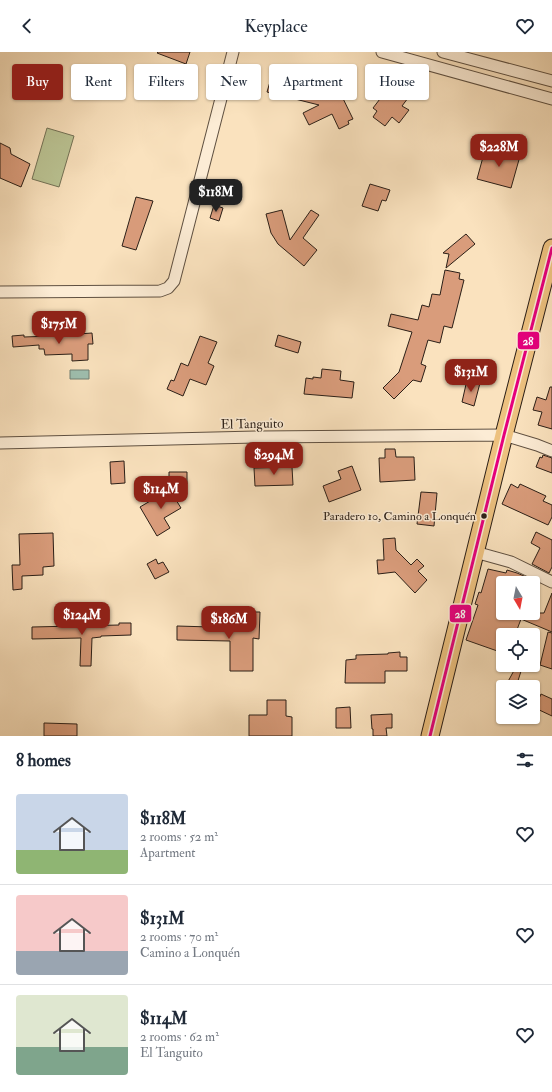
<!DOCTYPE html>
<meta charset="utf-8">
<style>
:root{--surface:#fff;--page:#f6f6f7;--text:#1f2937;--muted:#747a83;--line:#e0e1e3;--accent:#8f2418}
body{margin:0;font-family:"IM FELL Double Pica",serif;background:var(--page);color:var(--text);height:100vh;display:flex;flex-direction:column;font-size:15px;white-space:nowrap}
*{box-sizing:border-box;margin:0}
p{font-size:13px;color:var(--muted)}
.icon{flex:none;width:22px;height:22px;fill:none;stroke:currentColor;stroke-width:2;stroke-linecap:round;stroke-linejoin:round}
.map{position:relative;height:684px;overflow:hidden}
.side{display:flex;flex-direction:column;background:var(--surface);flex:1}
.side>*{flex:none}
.banner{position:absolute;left:12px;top:12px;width:528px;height:36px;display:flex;gap:8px}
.needle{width:26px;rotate:170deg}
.tools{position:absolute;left:496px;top:524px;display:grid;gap:8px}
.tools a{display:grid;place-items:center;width:44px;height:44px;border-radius:4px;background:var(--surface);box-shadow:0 1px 3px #0004;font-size:20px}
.price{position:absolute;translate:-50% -34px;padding:0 9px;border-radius:8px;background:var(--accent);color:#fff;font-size:13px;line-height:26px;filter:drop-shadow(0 1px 2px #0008)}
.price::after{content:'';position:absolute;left:50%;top:24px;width:12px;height:9px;margin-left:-6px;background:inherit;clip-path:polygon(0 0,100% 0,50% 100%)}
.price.selected{background:#222;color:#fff}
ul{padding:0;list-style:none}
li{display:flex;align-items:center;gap:12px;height:100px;padding:0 16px}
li+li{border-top:1px solid var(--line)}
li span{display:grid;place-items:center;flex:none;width:112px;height:80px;border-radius:4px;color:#555}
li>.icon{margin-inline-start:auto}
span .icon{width:48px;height:48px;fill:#fffc;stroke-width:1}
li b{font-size:17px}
h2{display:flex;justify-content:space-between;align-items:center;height:48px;padding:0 16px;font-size:17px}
.pill{padding:0 14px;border-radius:4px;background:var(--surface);box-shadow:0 1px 3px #0004;font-size:14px;line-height:36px}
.pill.selected{background:var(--accent);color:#fff}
header{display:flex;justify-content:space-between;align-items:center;height:52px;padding:0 16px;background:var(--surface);font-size:18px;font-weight:600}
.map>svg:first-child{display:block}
</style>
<header><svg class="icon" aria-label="back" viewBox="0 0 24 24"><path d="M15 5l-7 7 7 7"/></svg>Keyplace<svg class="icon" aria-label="heart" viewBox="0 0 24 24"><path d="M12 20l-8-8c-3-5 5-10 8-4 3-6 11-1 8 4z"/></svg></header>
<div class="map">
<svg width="552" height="684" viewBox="0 0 552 684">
<rect width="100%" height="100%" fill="#fae2be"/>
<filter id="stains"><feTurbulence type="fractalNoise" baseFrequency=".005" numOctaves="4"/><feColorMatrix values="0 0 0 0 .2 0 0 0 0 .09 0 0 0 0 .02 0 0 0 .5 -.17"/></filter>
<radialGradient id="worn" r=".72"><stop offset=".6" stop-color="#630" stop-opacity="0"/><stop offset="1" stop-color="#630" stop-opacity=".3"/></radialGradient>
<path fill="#bbc494" stroke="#737256" d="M47 76 74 84 59 135 32 127Z"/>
<path fill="#9ebeae" stroke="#707e72" d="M70 318H89V327H70Z"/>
<path fill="#d99c7b" stroke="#2b1f17" d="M158 0H190L186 12 157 1Z
M272 23 315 34 333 26 353 67 348 69 349 72 339 77 332 62 309 73 303 61 319 53 267 40Z
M393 30 400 36 404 31 414 38 402 54 409 58 399 71 392 65 385 74 373 65 377 59 373 56Z
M0 91 10 96 11 102 30 112 21 135 0 126Z
M491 96 520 104 511 136 477 127 483 105 488 107Z
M370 132 390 138 386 149 382 148 378 159 362 154Z
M136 145 153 149 136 198 122 194Z
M214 153 223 156 219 169 210 166Z
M282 158 290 188 311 158 319 163 303 186 317 198 304 214 278 192 271 181 266 162Z
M466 182 475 192 446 216 449 202 443 201Z
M445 218 460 221 459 227 464 228 452 276 444 274 440 291 428 288 421 312 426 314 421 330 413 328 394 347 383 336 399 320 412 280 388 274 391 262 418 268 422 253 429 255 432 242 440 243Z
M92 281 93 292H88V308L72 309V302L45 303 44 297H39V293L13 295 12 284 24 283V285L78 283V282Z
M278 283 301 290 298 301 275 294Z
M200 284 217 290 208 311 214 314 206 333 190 327 183 344 167 337 171 328 174 329 181 311 188 314Z
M322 317 341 319 340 328 354 330 352 346 304 342 306 326 313 327V325L321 326Z
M467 328 480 331 474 354 462 350Z
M550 335H552V377L538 373 542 360 533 358 537 345 546 348Z
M385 397H395L396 405H414L415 428 380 430 379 406H385Z
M543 403 552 406V421L536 415 540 405 542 406Z
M124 409 125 431 111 432 110 410Z
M352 414 361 438 329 450 323 434 341 427 338 419Z
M292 415 293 433 255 434 254 416Z
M169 420H187V432H169Z
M511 432 518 436 520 432 546 444 543 449 552 453V465L548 473 502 452Z
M168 435 181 456 164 466 170 476 157 484 140 455 157 445 155 442Z
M421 440 437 441 434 474 417 472Z
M536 480 552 488V515L549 521 532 512 540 496 531 491Z
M53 481 54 514 43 515V523L22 524V537L13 538 12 513H20L19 482Z
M395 486 396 498 411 513 417 507 424 514 418 519 427 528 415 541 395 520 378 522 377 508H384L383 487Z
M156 507 158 512 163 510 169 520 155 527 147 512Z
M488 517 506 521 507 518 517 521 524 524V526L530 528V531H503V561H544L552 541V580L521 567 515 583H503V601L466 588 478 553 475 552 479 540 481 541Z
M246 560H260L259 587 253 586V619H230V589L177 588V574L245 576Z
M119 571H131V583L101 584V585L92 586 91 614H80L81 586 32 587V575L119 573Z
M548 580 552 581V617L540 613Z
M400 600V605H407V619H385V631H345L346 608 356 607V603L388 602V601Z
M517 613H523L516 635H505Z
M541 642 552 647V664L535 656Z
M267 648H286V664L292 665V684H249V663H267Z
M350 655 351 676H336V656Z
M392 662V676H386L387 684H373V677H372L371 663Z
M44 671 77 672V684H44Z"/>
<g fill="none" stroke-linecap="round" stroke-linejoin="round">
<defs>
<path id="street" d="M382 0 552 47
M443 0 552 29
M0 240 160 239 168 236 174 229 233 0
M0 391 260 385 504 383 537 393 552 399
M475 500 511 510 552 530"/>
<path id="primary" d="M430 684 504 383 552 196"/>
</defs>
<use href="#street" stroke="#5f5041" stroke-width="13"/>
<use href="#primary" stroke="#2b1f17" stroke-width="19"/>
<use href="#street" stroke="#fcecd5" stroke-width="11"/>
<use href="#primary" stroke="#edc17f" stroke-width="17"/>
<defs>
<path id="bus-1" d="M430 684 504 383 552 196"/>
</defs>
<use href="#bus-1" stroke="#fcecd5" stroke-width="6"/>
<use href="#bus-1" stroke="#e5007d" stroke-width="3"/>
</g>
<circle fill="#2b1f17" stroke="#fcecd5" stroke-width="1.5" cx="484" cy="464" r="3.5"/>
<g text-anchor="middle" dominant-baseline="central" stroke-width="3" stroke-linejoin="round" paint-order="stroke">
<g font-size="12" fill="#2b1f17" stroke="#fcecd5" text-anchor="end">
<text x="476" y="464">Paradero 10, Camino a Lonquén</text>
</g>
<g font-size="13" fill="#2b1f17" stroke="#fcecd5">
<text transform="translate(252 372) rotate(-1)">El Tanguito</text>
</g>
</g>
<g stroke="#fcecd5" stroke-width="1.5">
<rect x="517" y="279" width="23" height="19" rx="4" fill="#e5007d"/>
<rect x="449" y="552" width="23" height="19" rx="4" fill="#e5007d"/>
</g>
<g font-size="11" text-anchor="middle" font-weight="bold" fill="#fff">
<text x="528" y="293">28</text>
<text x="460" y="566">28</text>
</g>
<rect width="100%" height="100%" filter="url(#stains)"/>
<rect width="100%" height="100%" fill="url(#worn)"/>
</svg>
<div class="tools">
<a><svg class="needle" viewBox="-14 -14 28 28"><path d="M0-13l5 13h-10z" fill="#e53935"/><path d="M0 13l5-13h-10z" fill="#747a83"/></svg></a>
<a><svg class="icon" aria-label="locate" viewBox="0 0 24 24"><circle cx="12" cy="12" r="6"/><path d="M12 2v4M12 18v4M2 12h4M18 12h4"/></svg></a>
<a><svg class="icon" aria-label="layers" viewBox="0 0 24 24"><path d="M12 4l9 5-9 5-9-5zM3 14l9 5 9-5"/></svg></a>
</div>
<b class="price" style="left:499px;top:116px">$228M</b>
<b class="price selected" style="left:216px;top:161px">$118M</b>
<b class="price" style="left:59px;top:293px">$175M</b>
<b class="price" style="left:471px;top:341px">$131M</b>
<b class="price" style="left:274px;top:424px">$294M</b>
<b class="price" style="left:161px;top:458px">$114M</b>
<b class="price" style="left:82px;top:584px">$124M</b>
<b class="price" style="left:229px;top:588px">$186M</b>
<div class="banner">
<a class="pill selected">Buy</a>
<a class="pill">Rent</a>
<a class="pill">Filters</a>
<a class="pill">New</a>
<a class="pill">Apartment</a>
<a class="pill">House</a>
</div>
</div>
<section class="side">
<h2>8 homes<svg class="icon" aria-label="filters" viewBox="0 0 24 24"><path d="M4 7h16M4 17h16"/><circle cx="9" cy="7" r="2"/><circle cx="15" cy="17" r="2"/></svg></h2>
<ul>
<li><span style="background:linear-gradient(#c9d6e8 70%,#8fb573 0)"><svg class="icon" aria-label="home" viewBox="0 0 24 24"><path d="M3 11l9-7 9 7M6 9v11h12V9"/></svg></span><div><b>$118M</b><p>2 rooms · 52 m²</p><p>Apartment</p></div><svg class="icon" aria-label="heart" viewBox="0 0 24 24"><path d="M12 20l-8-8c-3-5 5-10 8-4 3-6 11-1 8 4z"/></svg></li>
<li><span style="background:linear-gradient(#f6c9c9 70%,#9aa5b1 0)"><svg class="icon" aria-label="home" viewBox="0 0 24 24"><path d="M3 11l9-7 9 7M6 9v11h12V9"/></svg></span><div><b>$131M</b><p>2 rooms · 70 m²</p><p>Camino a Lonquén</p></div><svg class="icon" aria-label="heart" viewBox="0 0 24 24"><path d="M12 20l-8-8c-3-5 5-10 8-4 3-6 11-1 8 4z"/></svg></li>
<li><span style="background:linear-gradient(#dfe7d0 65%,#7fa58c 0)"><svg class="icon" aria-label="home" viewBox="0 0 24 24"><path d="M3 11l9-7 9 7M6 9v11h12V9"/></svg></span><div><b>$114M</b><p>2 rooms · 62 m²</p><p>El Tanguito</p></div><svg class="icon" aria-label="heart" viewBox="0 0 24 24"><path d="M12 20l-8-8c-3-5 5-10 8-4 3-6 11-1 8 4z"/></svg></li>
</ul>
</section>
